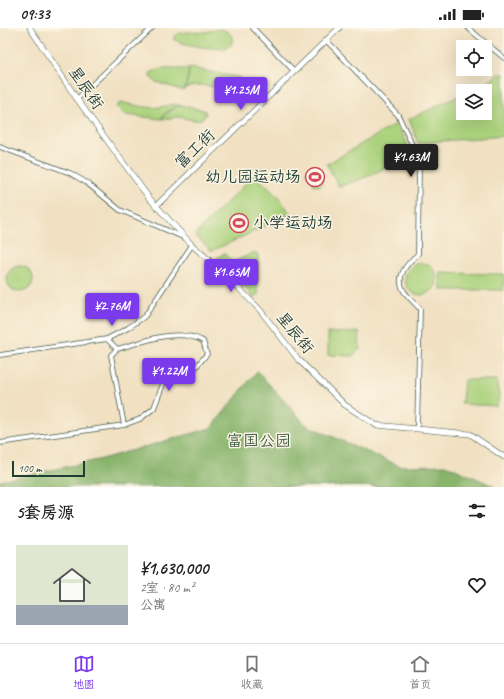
<!DOCTYPE html>
<html lang="zh">
<meta charset="utf-8">
<style>
:root{--surface:#fff;--page:#f6f6f6;--text:#222;--muted:#767676;--line:#e0e0e0;--accent:#7c3aed}
body{margin:0;font-family:Caveat,"LXGW WenKai TC",sans-serif;background:var(--page);color:var(--text);height:100vh;display:flex;flex-direction:column;font-size:15px;white-space:nowrap}
*{box-sizing:border-box;margin:0}
p{font-size:13px;color:var(--muted)}
.icon{flex:none;width:22px;height:22px;fill:none;stroke:currentColor;stroke-width:2;stroke-linecap:round;stroke-linejoin:round}
.map{position:relative;height:459px;overflow:hidden}
.sheet{display:flex;flex-direction:column;background:var(--surface);flex:1}
.sheet>*{flex:none}
.tools{position:absolute;left:456px;top:12px;display:grid;gap:8px}
.tools a{display:grid;place-items:center;width:36px;height:36px;border-radius:0px;background:var(--surface);box-shadow:0 4px 16px #0002;font-size:20px}
.scale{position:absolute;left:12px;bottom:10px;width:73px;box-sizing:border-box;padding-left:4px;border:2px solid #1f3d34;border-top:0;font-size:11px;line-height:14px;white-space:nowrap;color:#1f3d34;-webkit-text-stroke:3px #fcf5e5;paint-order:stroke}
.price{position:absolute;translate:-50% -34px;padding:0 9px;border-radius:4px;background:var(--accent);color:#fff;font-size:13px;line-height:26px;filter:drop-shadow(0 1px 2px #0008)}
.price::after{content:'';position:absolute;left:50%;top:24px;width:12px;height:9px;margin-left:-6px;background:inherit;clip-path:polygon(0 0,100% 0,50% 100%)}
.price.current{background:#222;color:#fff}
ul{padding:0;list-style:none}
li{display:flex;align-items:center;gap:12px;height:100px;padding:0 16px}
li span{display:grid;place-items:center;flex:none;width:112px;height:80px;border-radius:0px;color:#555}
li>.icon{margin-inline-start:auto}
span .icon{width:48px;height:48px;fill:#fffc;stroke-width:1}
li b{font-size:17px}
h2{display:flex;justify-content:space-between;align-items:center;height:48px;padding:0 16px;font-size:17px}
.status{display:flex;justify-content:space-between;align-items:center;height:28px;padding:0 20px;background:var(--surface);direction:ltr}
.status svg{height:11px;fill:currentColor}
.menu{display:flex;justify-content:space-around;align-items:center;height:56px;border-top:1px solid var(--line);background:var(--surface);font-size:11px;color:var(--muted)}
.menu a{display:grid;justify-items:center;gap:2px}
.menu .current{color:var(--accent)}
.map>svg:first-child{display:block}
</style>
<div class="status"><b>09:33</b><svg viewBox="0 0 49 12"><path d="M0 12V9h3v3zM5 12V6h3v6zM10 12V3h3v9zM15 12V0h3v12zM26 1h20v11H26zM47 4h2v5h-2z"/></svg></div>
<div class="map">
<svg width="504" height="459" viewBox="0 0 504 459">
<rect width="100%" height="100%" fill="#fcf5e5"/>
<filter id="ink" filterUnits="userSpaceOnUse"><feTurbulence type="fractalNoise" baseFrequency=".025" numOctaves="2"/><feDisplacementMap in="SourceGraphic" scale="8" xChannelSelector="R" yChannelSelector="G"/><feConvolveMatrix kernelMatrix="1 2 1 2 8 2 1 2 1" color-interpolation-filters="sRGB"/></filter>
<filter id="wash" filterUnits="userSpaceOnUse"><feTurbulence type="fractalNoise" baseFrequency=".012" numOctaves="4" result="noise"/><feDisplacementMap in="SourceGraphic" scale="16" xChannelSelector="R" yChannelSelector="G"/><feGaussianBlur stdDeviation="0.9" result="paint"/><feColorMatrix in="noise" values="0 0 0 0 0 0 0 0 0 0 0 0 0 0 0 0 0 1.4 0 .05"/><feComposite in="paint" operator="in"/></filter>
<g filter="url(#wash)">
<rect width="100%" height="100%" fill="#f1e1c2"/>
<path fill="#abd27d" stroke="#658858" d="M221 1 228 4 233 10 231 17 224 21 201 19 185 16 173 11C180 0 193 6 205 4 210 3 215 2 221 1Z
M190 40 238 49 243 53 242 59C224 67 203 51 186 60Z
M161 41H189L185 61 181 62 156 54 150 49V45Z
M499 46H504V108L418 115 409 91 463 66V85H485V63H469L488 54Z
M124 75C135 77 148 81 160 79 167 78 171 75 178 77L165 85 161 91 125 87 116 78 118 76Z
M179 77 204 82 206 86C200 97 188 90 179 89 173 89 168 91 162 91L166 86Z
M396 96 404 108 411 127 369 148 339 159 327 136Z
M312 138C318 141 323 150 322 156L319 158 314 157 307 144 308 140Z
M253 148 257 149 279 170 291 186 212 223 195 207Z
M255 224 258 227V267L254 269 217 230 224 225 233 234Z
M405 251a16 16 0 1 1 32 0a16 16 0 1 1-32 0Z
M7 251a13 13 0 1 1 26 0a13 13 0 1 1-26 0Z
M440 245 504 246V262H441Z
M359 304 360 321 353 328 328 327V305Z
M464 352H497L499 366 497 378 462 376Z"/>
<path fill="#88b46c" stroke="#547850" d="M257 343 306 397 400 438 446 437 494 458 0 459V453L98 432 211 400Z"/>
</g>
<g filter="url(#ink)">
<g fill="none" stroke-linecap="round" stroke-linejoin="round">
<defs>
<path id="minor" d="M253 0 294 43
M468 0 504 30
M326 12 398 87 417 127 419 133 418 226C405 237 393 252 407 267 411 272 416 276 420 281L417 400
M77 71 152 0
M0 119 70 145 87 155 120 182 185 210
M117 321 111 327 124 397
M0 327 107 311 128 300 145 288 192 217
M0 415 124 397 140 391 154 380 166 348 177 340 196 339 207 326 203 313C176 299 144 314 117 321L107 311"/>
<path id="tertiary" d="M30 0 77 71 149 170 192 217 226 247 260 282 298 331 345 377 376 397 470 406 504 429
M156 178 339 0"/>
</defs>
<use href="#minor" stroke="#3e5649" stroke-width="5.5"/>
<use href="#tertiary" stroke="#3e5649" stroke-width="6"/>
<use href="#minor" stroke="#fff" stroke-width="4"/>
<use href="#tertiary" stroke="#fff" stroke-width="5"/>
</g>
</g>
<defs>
<symbol id="stadium-ring" viewBox="-11 -11 22 22"><circle r="9.5" fill="#fcf5e5" stroke="#d1495b" stroke-width="1.5"/><path d="M0-5a6.5 5 0 1 0 0 10a6.5 5 0 1 0 0-10ZM-3.5-1.8h7v3.6h-7Z" fill="#d1495b"/></symbol>
</defs>
<g fill-rule="evenodd">
<use href="#stadium-ring" x="304" y="138" width="22" height="22"/>
<use href="#stadium-ring" x="228" y="184" width="22" height="22"/>
</g>
<g text-anchor="middle" dominant-baseline="central" stroke-width="3" stroke-linejoin="round" paint-order="stroke">
<g font-size="16" fill="#1f3d34" stroke="#fcf5e5">
<text transform="translate(86 60) rotate(55)">星辰街</text>
<text transform="translate(195 121) rotate(-44)">富工街</text>
<text transform="translate(295 305) rotate(51)">星辰街</text>
</g>
<g font-size="16" fill="#1f3d34" stroke="#fcf5e5" text-anchor="end">
<text x="301" y="149">幼儿园运动场</text>
<text x="253" y="195" text-anchor="start">小学运动场</text>
</g>
<g font-size="16" fill="#3b5b43" stroke="#fcf5e5">
<text x="259" y="413">富国公园</text>
</g>
</g>
</svg>
<div class="tools">
<a><svg class="icon" aria-label="locate" viewBox="0 0 24 24"><circle cx="12" cy="12" r="6"/><path d="M12 2v4M12 18v4M2 12h4M18 12h4"/></svg></a>
<a><svg class="icon" aria-label="layers" viewBox="0 0 24 24"><path d="M12 4l9 5-9 5-9-5zM3 14l9 5 9-5"/></svg></a>
</div>
<div class="scale">100 m</div>
<b class="price" style="left:241px;top:83px">¥1.25M</b>
<b class="price current" style="left:411px;top:150px">¥1.63M</b>
<b class="price" style="left:231px;top:265px">¥1.65M</b>
<b class="price" style="left:112px;top:299px">¥2.76M</b>
<b class="price" style="left:169px;top:364px">¥1.22M</b>
</div>
<section class="sheet">
<h2>5套房源<svg class="icon" aria-label="filters" viewBox="0 0 24 24"><path d="M4 7h16M4 17h16"/><circle cx="9" cy="7" r="2"/><circle cx="15" cy="17" r="2"/></svg></h2>
<ul>
<li><span style="background:linear-gradient(#dfe7d0 75%,#9aa5b1 0)"><svg class="icon" aria-label="home" viewBox="0 0 24 24"><path d="M3 11l9-7 9 7M6 9v11h12V9"/></svg></span><div><b>¥1,630,000</b><p>2室 · 80 m²</p><p>公寓</p></div><svg class="icon" aria-label="heart" viewBox="0 0 24 24"><path d="M12 20l-8-8c-3-5 5-10 8-4 3-6 11-1 8 4z"/></svg></li>
</ul>
</section>
<nav class="menu">
<a class="current"><svg class="icon" aria-label="map" viewBox="0 0 24 24"><path d="M3 6l6-2 6 2 6-2v14l-6 2-6-2-6 2zM9 4v14M15 6v14"/></svg>地图</a>
<a><svg class="icon" aria-label="saved" viewBox="0 0 24 24"><path d="M7 4h10v16l-5-4-5 4z"/></svg>收藏</a>
<a><svg class="icon" aria-label="home" viewBox="0 0 24 24"><path d="M3 11l9-7 9 7M6 9v11h12V9"/></svg>首页</a>
</nav>
